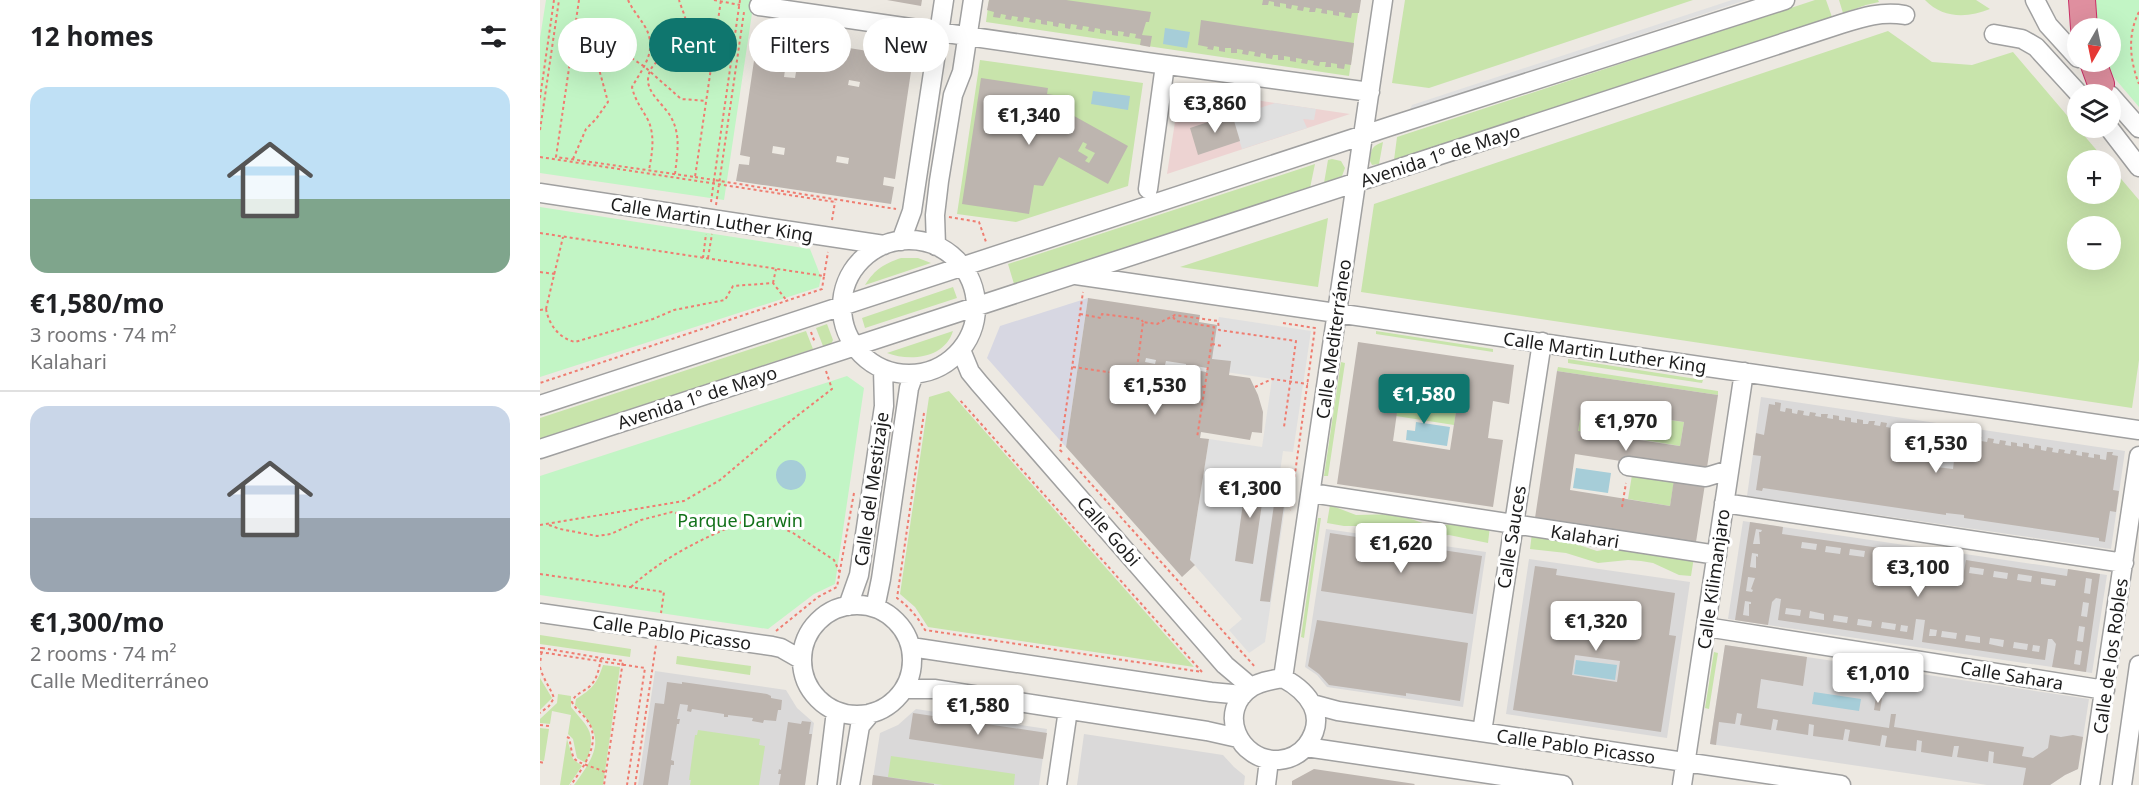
<!DOCTYPE html>
<meta charset="utf-8">
<style>
:root{--surface:#fff;--page:#f6f6f6;--text:#202124;--muted:#757577;--line:#e0e0e0;--accent:#0f766e}
body{margin:0;font-family:"Noto Sans",sans-serif;background:var(--page);color:var(--text);height:100vh;display:flex;flex-direction:column;font-size:22px;white-space:nowrap}
*{box-sizing:border-box;margin:0}
p{font-size:20px;color:var(--muted)}
.icon{flex:none;width:33px;height:33px;fill:none;stroke:currentColor;stroke-width:2;stroke-linecap:round;stroke-linejoin:round}
.map{position:relative;flex:1;overflow:hidden}
.drawer{display:flex;flex-direction:column;background:var(--surface);width:540px}
.drawer>*{flex:none}
.banner{position:absolute;left:18px;top:18px;width:570px;height:54px;display:flex;gap:12px}
.needle{width:39px;rotate:189deg}
.controls{position:absolute;left:1527px;top:18px;display:grid;gap:12px}
.controls a{display:grid;place-items:center;width:54px;height:54px;border-radius:50%;background:var(--surface);box-shadow:0 6px 24px #0002;font-size:30px}
.price{position:absolute;translate:-50% -51px;padding:0 14px;border-radius:6px;background:#fff;color:#222;font-size:20px;line-height:39px;filter:drop-shadow(0 2px 3px #0008)}
.price::after{content:'';position:absolute;left:50%;top:36px;width:18px;height:14px;margin-left:-9px;background:inherit;clip-path:polygon(0 0,100% 0,50% 100%)}
.price.active{background:var(--accent);color:#fff}
ul{padding:0;list-style:none}
li{display:grid;align-content:center;gap:12px;height:318px;padding:0 30px}
li+li{border-top:2px solid var(--line)}
li span{display:grid;place-items:center;height:186px;border-radius:18px;color:#555}
li>.icon{margin-inline-start:auto}
span .icon{width:108px;height:108px;fill:#fffc;stroke-width:1}
li b{font-size:26px}
h2{display:flex;justify-content:space-between;align-items:center;height:72px;padding:0 30px;font-size:26px}
.pill{padding:0 21px;border-radius:27px;background:var(--surface);box-shadow:0 6px 24px #0002;font-size:21px;line-height:54px}
.pill.active{background:var(--accent);color:#fff}
main{display:flex;flex:1;min-height:0}
.map>svg:first-child{display:block}
</style>
<main>
<section class="drawer">
<h2>12 homes<svg class="icon" aria-label="filters" viewBox="0 0 24 24"><path d="M4 7h16M4 17h16"/><circle cx="9" cy="7" r="2"/><circle cx="15" cy="17" r="2"/></svg></h2>
<ul>
<li><span style="background:linear-gradient(#bfe0f5 60%,#7fa58c 0)"><svg class="icon" aria-label="home" viewBox="0 0 24 24"><path d="M3 11l9-7 9 7M6 9v11h12V9"/></svg></span><div><b>€1,580/mo</b><p>3 rooms · 74 m²</p><p>Kalahari</p></div></li>
<li><span style="background:linear-gradient(#c9d6e8 60%,#9aa5b1 0)"><svg class="icon" aria-label="home" viewBox="0 0 24 24"><path d="M3 11l9-7 9 7M6 9v11h12V9"/></svg></span><div><b>€1,300/mo</b><p>2 rooms · 74 m²</p><p>Calle Mediterráneo</p></div></li>
</ul>
</section>
<div class="map">
<svg width="1599" height="785" viewBox="0 0 1599 785">
<rect width="100%" height="100%" fill="#ede9e2"/>
<path fill="#dad9d9" d="M1221 397 1585 451 1571 549 1207 496Z
M1203 521 1567 575 1552 673 1188 619Z
M786 529 946 552 923 707 787 687 777 675 765 667Z
M989 559 1150 582 1127 738 966 714Z
M1185 645 1549 699 1538 769 1525 775 1510 785H1447L1170 744Z
M115 671 246 690 257 708 274 723 265 785H98Z
M376 709 507 729 499 785H332L340 733 358 725Z
M544 734 683 755 694 767 705 776 704 785H537Z"/>
<path fill="#edd3d2" d="M640 89 810 114 627 174Z"/>
<path fill="#c8e4ab" fill-rule="evenodd" d="M449 0H820L809 76 446 22Z
M865 0H1153L889 88 852 83Z
M1275 0H1286L1292 17 854 160 857 137Z
M1299 0H1338L1339 2 1326 5 1303 13Z
M1385 0H1436L1450 9C1428 18 1403 19 1385 0Z
M1348 31 1392 62 1432 65 1473 52 1565 160H1538V194H1570L1571 167 1599 200V360L1592 408 821 292 834 204ZM1538 226H1570V260H1538Z
M440 60 603 83 588 186 476 222 417 214Z
M843 142 839 164 832 165 830 161C831 149 832 146 843 142Z
M792 159 801 161 805 168 802 176 784 183 788 160Z
M775 164 770 188 474 284 468 264Z
M788 218 778 287 640 267Z
M361 258H378L391 263 325 285C335 269 344 264 361 258Z
M413 287 417 298 325 328 322 318Z
M287 324 293 340 291 344 283 346 276 328Z
M266 331 273 349 0 439V418Z
M413 331C405 358 370 362 347 353Z
M836 331 953 349V352L836 334Z
M1028 359 1163 380 1162 383 1028 363Z
M801 362 805 363 788 476H784Z
M1018 367 1178 391V395L1017 371Z
M861 384 919 392 914 425 856 416Z
M409 391 654 667 388 627 375 607 360 594 389 397Z
M1042 407 1090 414 1086 438 1038 431Z
M1102 416 1144 422 1140 446 1098 439Z
M1094 463 1136 469 1130 506 1088 499Z
M790 505 816 515 857 514 894 527 923 522 950 526 948 543 909 535 882 537 850 526H804L787 523Z
M778 518H781L764 638 761 637Z
M992 533 1028 538 1042 546 1057 551 1085 546 1154 557 1151 576 1139 575 1113 563 1101 561 1088 560 1058 563 1026 553 990 549Z
M0 635 91 649 90 657 0 644Z
M1174 652 1178 653 1169 709 1165 708Z
M137 656 211 666 210 675 136 664Z
M63 665 80 667 63 785H34C58 752 66 737 35 705L36 699C52 689 57 684 63 665Z
M0 678 12 698 0 710Z
M18 694 31 696V707C49 729 57 732 46 763L37 758 33 739 28 734 31 715 12 711 10 724 0 723V719L17 703Z
M0 728 9 729 4 761 0 760Z
M158 730 220 739 219 745 225 746 219 785H150L151 780H149L155 735H157Z
M27 739 33 759 42 766 29 785H20Z
M351 756 475 774 474 785H403L348 777Z"/>
<path fill="#c2f5c5" d="M6 0H214L184 200 0 173V38Z
M1552 0H1599V107L1566 68 1564 62H1570V28H1552Z
M0 207 270 249 281 277 279 287 0 377Z
M307 376 324 388 295 584 274 594 228 629 0 595V476Z"/>
<path fill="#e0e0e0" d="M1192 0H1206L869 111 872 105Z
M735 103 776 109 774 120 763 119 767 128 702 149 692 117Z
M679 317 771 331 753 452 743 451 740 472 750 474 725 642 709 653 689 630 702 619 650 560 669 439 722 447 732 379 666 369 655 437 604 361 610 318 677 325Z"/>
<path fill="#d7d7e2" d="M548 298 526 447 447 358 460 326Z"/>
<path fill="#a6cdd8" d="M625 28 650 32 647 48 623 44Z
M553 91 590 96 588 110 551 104Z
M876 422 910 427 907 446 866 440 867 430 875 431Z
M236 475a15 15 0 1 1 30 0a15 15 0 1 1-30 0Z
M1036 468 1071 473 1068 493 1033 488Z
M1361 550 1390 554 1388 563 1359 561Z
M1036 660 1077 665 1075 680 1034 674Z
M1274 692 1321 699 1319 711 1272 704Z"/>
<path fill="#bdb5af" fill-rule="evenodd" d="M347 0H382L381 6Z
M449 0H526L611 12 609 22H606L602 35 612 36 610 47 600 45 601 39 595 38 596 34 590 33 589 37 583 36 584 32 578 31V36L572 35V31L566 30V34L560 33V29L555 28 554 32 548 31 549 27 543 26 542 30 536 29 537 25 531 24 530 29 525 28V24L519 23 518 27 513 26V22L507 21V25L501 24V20L496 19 495 23 489 22 490 18 484 17 483 22 477 21 478 17 472 16 471 20 465 19 466 15 461 14 460 18 453 17 454 12 447 10Z
M723 0H821L819 13H812L811 18 804 17 805 13 799 12V16L793 15V11L787 10V14L781 13 782 9 776 8 775 12H769L770 8 764 7 763 11 757 10 758 6 752 5 751 9 746 8V4L740 3V7L734 6V2L729 1 728 5H722Z
M661 20 814 43 811 65 805 64 804 69 797 68V64L791 63V67H785L786 62H780L779 66 773 65 774 61 768 60 767 64 761 63 762 59 756 58V62L750 61V57L744 56V60H738V55H733L732 59 726 58V54L721 53 720 57 714 56 715 52 709 51 708 55 702 54 703 50 697 49V53H691V48H685V52L679 51V47L674 46 673 50 667 49 668 47 658 45Z
M218 34 373 58 355 179 344 177 343 185 354 187 351 204 196 181 199 164 209 165 210 157 200 155ZM245 70 256 72 255 78 244 77ZM309 80 320 82 319 87 308 85ZM233 146 245 148 244 155 232 153ZM297 156 309 158 308 164 296 162Z
M441 78 508 88 507 94 520 96 518 107 588 146 568 184 519 157 503 186 494 185 489 214 422 204ZM467 97 476 98 475 104 466 102ZM543 142 547 144 545 148 555 153 549 163 545 161 548 157 538 151Z
M692 114 700 141 658 155 650 128Z
M548 298 660 315 659 322 677 325 672 359 691 361 689 375 710 378 718 395 723 412 722 433 712 432 710 440 661 432 660 438 669 439 650 560 655 565 642 577 526 447ZM606 358 616 360 615 364 605 362ZM626 361 646 364V368L625 365ZM656 366 667 368 666 372 656 370Z
M818 342 974 365 969 404 953 401 948 438 963 440 953 507 797 484ZM861 384 919 392 910 450 853 441Z
M1017 371 1178 395 1166 474 1035 454 1030 490 1130 506 1134 479 1165 484 1156 542 995 518ZM1042 407 1096 415 1097 407 1111 409 1110 417 1144 422 1140 446 1038 431Z
M1235 402 1241 403 1240 411 1245 412 1246 408 1252 409V413L1257 414 1258 410 1264 411 1263 415 1269 416 1270 412 1276 413 1275 416 1281 417V414H1288L1287 418 1293 419V415L1299 416V420L1305 421V417L1311 418V422L1317 423V419L1323 420V424H1328L1329 421H1335L1334 425 1340 426 1341 422 1347 423 1346 427 1352 428 1353 424 1359 425 1358 429 1364 430 1365 426 1371 427 1370 431H1376V428H1382V432L1388 433V429L1394 430 1391 452 1432 458 1436 436 1442 437 1441 441 1447 442 1448 438 1454 439 1453 443 1459 444 1460 440 1466 441 1465 445 1471 446V442L1477 443V446L1483 447V443L1489 444V448L1494 449 1495 445 1501 446V450L1506 451 1507 447 1513 448 1512 452 1518 453 1519 449 1525 450 1524 453 1530 454 1531 450 1537 451 1536 455 1542 456V452L1549 453 1548 457 1554 458V454L1560 455V459L1566 460 1567 452H1573L1572 455 1578 456 1573 490 1579 491 1576 512 1570 511 1565 542 1559 541V538L1424 518V515L1406 513V515L1223 488 1222 491 1216 490 1221 456 1213 455 1216 433 1224 435 1229 404 1235 405ZM1397 458 1414 461 1413 469 1396 467Z
M707 474 726 477 713 564 695 561Z
M737 484 747 485 730 602 720 601Z
M1210 522 1243 527 1242 534 1354 550 1351 571 1381 577 1387 574 1391 568 1394 549 1409 552 1406 570 1408 577 1413 581 1422 582 1426 560 1527 576 1528 569 1560 574 1546 672 1512 667 1516 644 1512 639H1508L1505 660 1497 659 1382 642 1385 620 1376 619 1373 640 1238 620 1241 599 1236 598 1232 602 1228 625 1195 620ZM1216 529 1222 530 1221 532H1219L1220 544H1213ZM1262 542 1277 544 1276 550 1261 548ZM1286 546 1301 548 1300 554 1285 552ZM1310 549 1325 551 1324 557 1309 555ZM1212 553 1218 554V557L1216 556V568L1210 567ZM1334 553 1349 555 1348 561 1333 559ZM1430 567 1444 569 1443 575 1429 573ZM1454 571 1468 573 1467 579 1453 577ZM1478 574 1492 576 1491 582 1477 580ZM1208 577 1215 578 1211 589 1213 590 1212 592 1206 591ZM1501 578 1516 580 1515 586 1501 584ZM1546 578 1552 579 1550 594 1544 593ZM1205 601 1211 602V604H1209V616L1203 615ZM1543 602 1549 603 1547 617 1541 616ZM1246 608 1261 610 1260 616 1245 614ZM1270 611 1284 614V620L1269 618ZM1294 615 1308 617 1307 623 1293 621ZM1318 619 1332 621 1331 627 1317 625ZM1342 622 1356 624 1355 630 1341 628ZM1361 625 1368 626 1367 632 1360 631ZM1539 626 1545 627 1543 642 1537 641ZM1390 629 1397 630 1396 636H1389ZM1402 631 1417 633 1416 639 1401 637ZM1426 635 1440 637V643L1425 641ZM1450 638 1464 640 1463 647 1449 644ZM1474 642 1488 644 1487 650 1473 648ZM1493 645 1500 646 1499 652 1492 651ZM1536 650 1542 651 1540 665 1534 664Z
M790 533 942 556 933 614 781 591Z
M995 566 1017 569 1016 575 1135 593 1129 635 1136 636 1121 732 973 710ZM1035 655 1080 661 1077 682 1032 675Z
M777 620 928 643 920 701 866 693V696L789 685 779 674 768 666Z
M1185 645 1267 657 1263 686 1221 679 1217 708 1349 728 1351 714H1356L1354 727 1484 747 1482 756 1493 758 1508 748 1510 735 1521 737 1533 735 1543 737 1538 769 1525 775 1510 785H1483L1486 768 1453 763 1454 752 1449 751 1448 762 1417 757 1419 746H1414L1412 757 1381 752 1382 741 1377 740 1376 751 1345 747 1347 736 1342 735 1340 746 1308 741 1310 730 1305 729 1303 740 1273 736 1274 725 1269 724 1268 735 1236 730 1238 720 1233 719 1231 730 1200 725 1202 714 1197 713 1195 724 1179 722 1176 745 1170 744Z
M127 682 142 684V682L227 694 231 696V698L242 700 241 710H238L236 721 224 720 223 723 212 721 213 718 188 715V717H184V714L152 709 151 712 147 711 148 705 140 704 137 719H140L139 724H137L131 760 134 761V765H131L128 785H103L115 703 124 704Z
M1336 697 1342 698 1340 711 1334 710Z
M373 713 507 733 503 759 369 739Z
M262 721 271 722 269 734H272L265 785H239L241 774H238L239 769 241 770 248 722 261 724Z
M774 769 875 784 874 785H752V781Z
M333 775 394 784V785H332Z"/>
<g fill="none" stroke-linecap="round" stroke-linejoin="round">
<defs>
<path id="minor" d="M1495 0 1508 25 1538 58
M219 6 613 63 830 92
M1454 34 1482 39 1496 47 1539 94
M1570 95 1599 128
M1569 128 1599 167
M608 189 625 65
M0 193 344 245
M302 307a67 67 0 1 1 134 0a67 67 0 1 1-134 0Z
M361 241 372 211 404 0
M396 246 395 215 399 181 413 95 422 72 433 0
M536 275 1599 430
M421 350 430 372 439 383 685 665 711 687
M0 405 851 126 1245 0
M0 449 1301 24C1323 17 1342 11 1365 15
M1088 466 1166 477 1189 470
M771 493 1177 555
M1184 503 1584 563
M262 660a55 55 0 1 1 110 0a55 55 0 1 1-110 0Z
M308 606 319 575 344 406 343 369
M335 608 341 579 369 388 374 374
M0 613 232 646 241 648 262 660
M1166 627 1565 690
M371 647 671 692 703 695
M743 678 843 0
M743 678C769 692 788 716 767 745 760 754 750 759 739 760 698 762 676 710 712 687 721 681 732 680 743 678Z
M364 689H394L667 731 698 738
M772 704 798 711 1301 785
M942 732 1002 342
M766 747 1023 785
M287 785 296 711
M310 785 320 726 331 713
M517 785 528 710
M726 785 729 760
M1142 785 1204 372
M1550 785 1599 456
M1582 785 1599 665"/>
<path id="highway" d="M1542 0 1544 28
M1553 62 1561 84"/>
</defs>
<use href="#minor" stroke="#a0a0a0" stroke-width="21"/>
<use href="#highway" stroke="#ca3067" stroke-width="28"/>
<path stroke="#ef7d71" stroke-width="2" stroke-dasharray="3 3" stroke-linecap="butt" d="M39 0 16 157 155 177 181 0
M88 0C92 9 99 17 104 25 119 49 104 66 92 87 95 101 103 110 109 122 115 138 112 154 109 170
M174 0 200 5
M1599 12C1587 35 1590 61 1599 84
M35 33 57 55 66 58 80 57 93 59 105 67 141 99 166 101
M0 98 14 0
M0 130 19 0
M0 157 295 202
M33 159 46 129 56 119 68 102 56 58 58 43
M135 174C137 155 141 137 132 119 126 106 108 95 108 80 109 53 144 57 147 32 148 21 142 10 139 0
M155 177 174 180 200 0
M171 202 174 180 356 209
M176 205 204 12
M409 217 439 222 446 242
M292 220 295 202
M0 233 284 276 282 289 0 383
M163 258 166 234
M168 258 172 234
M0 272 15 274
M284 276 288 252
M233 283 236 269
M6 309 23 237
M0 310 6 309C9 325 19 338 35 342L113 319 134 310 185 300 193 286 233 283 247 301
M540 314 561 318 562 314 601 319 603 322
M633 317 636 321 674 327 657 438
M743 323 775 328 750 510
M271 332 275 343
M672 344 682 346
M533 367 596 376
M665 387 596 376 603 322 617 324 635 315 678 321 679 330 756 341 744 427
M715 387 732 379 768 384
M384 413 357 598C369 607 378 617 385 630L662 672 419 399
M1092 439 1097 407
M522 452 520 450 543 292
M528 458 716 668
M1082 507 1086 483
M0 525 144 501 180 480 244 426 292 389 286 371
M9 525 20 529 57 536 71 534 101 520 132 512 161 518 238 526 253 533 294 560 300 573
M0 574 124 592 121 613
M91 587C122 558 163 538 202 522
M236 631 278 597 297 587 314 493
M0 648H2L0 664
M2 648 61 658C59 668 58 678 50 686 44 692 35 693 32 702 36 710 42 713 47 720 63 742 43 767 31 785
M0 652 105 668 87 785
M61 658 83 661 64 785
M0 667C3 679 10 687 14 698L9 706 0 713
M0 725 9 726
M27 737 29 738C31 744 31 753 34 758 37 764 59 768 66 773
M0 762 4 763
M95 785 116 645"/>
<use href="#minor" stroke="#fff" stroke-width="18"/>
<use href="#highway" stroke="#df8f9f" stroke-width="26"/>
</g>
<g text-anchor="middle" dominant-baseline="central" stroke-width="6" stroke-linejoin="round" paint-order="stroke">
<g font-size="18" fill="#1c1c1c" stroke="#fff">
<text transform="translate(900 155) rotate(-18)">Avenida 1º de Mayo</text>
<text transform="translate(172 219) rotate(9)">Calle Martin Luther King</text>
<text transform="translate(793 339) rotate(-82)">Calle Mediterráneo</text>
<text transform="translate(1065 352) rotate(8)">Calle Martin Luther King</text>
<text transform="translate(157 397) rotate(-18)">Avenida 1º de Mayo</text>
<text transform="translate(331 489) rotate(-82)">Calle del Mestizaje</text>
<text transform="translate(569 531) rotate(49)">Calle Gobi</text>
<text transform="translate(1045 536) rotate(9)">Kalahari</text>
<text transform="translate(971 537) rotate(-81)">Calle Sauces</text>
<text transform="translate(1173 579) rotate(-82)">Calle Kilimanjaro</text>
<text transform="translate(132 632) rotate(8)">Calle Pablo Picasso</text>
<text transform="translate(1570 656) rotate(-82)">Calle de los Robles</text>
<text transform="translate(1472 675) rotate(9)">Calle Sahara</text>
<text transform="translate(1036 746) rotate(8)">Calle Pablo Picasso</text>
</g>
<g font-size="18" fill="#13711a" stroke="#fff">
<text x="200" y="520">Parque Darwin</text>
</g>
</g>
</svg>
<div class="controls">
<a><svg class="needle" viewBox="-14 -14 28 28"><path d="M0-13l5 13h-10z" fill="#e53935"/><path d="M0 13l5-13h-10z" fill="#757577"/></svg></a>
<a><svg class="icon" aria-label="layers" viewBox="0 0 24 24"><path d="M12 4l9 5-9 5-9-5zM3 14l9 5 9-5"/></svg></a>
<a>+</a>
<a>−</a>
</div>
<b class="price" style="left:675px;top:134px">€3,860</b>
<b class="price" style="left:489px;top:146px">€1,340</b>
<b class="price" style="left:615px;top:416px">€1,530</b>
<b class="price active" style="left:884px;top:425px">€1,580</b>
<b class="price" style="left:1086px;top:452px">€1,970</b>
<b class="price" style="left:1396px;top:474px">€1,530</b>
<b class="price" style="left:710px;top:519px">€1,300</b>
<b class="price" style="left:861px;top:574px">€1,620</b>
<b class="price" style="left:1378px;top:598px">€3,100</b>
<b class="price" style="left:1056px;top:652px">€1,320</b>
<b class="price" style="left:1338px;top:704px">€1,010</b>
<b class="price" style="left:438px;top:736px">€1,580</b>
<div class="banner">
<a class="pill">Buy</a>
<a class="pill active">Rent</a>
<a class="pill">Filters</a>
<a class="pill">New</a>
</div>
</div>
</main>
